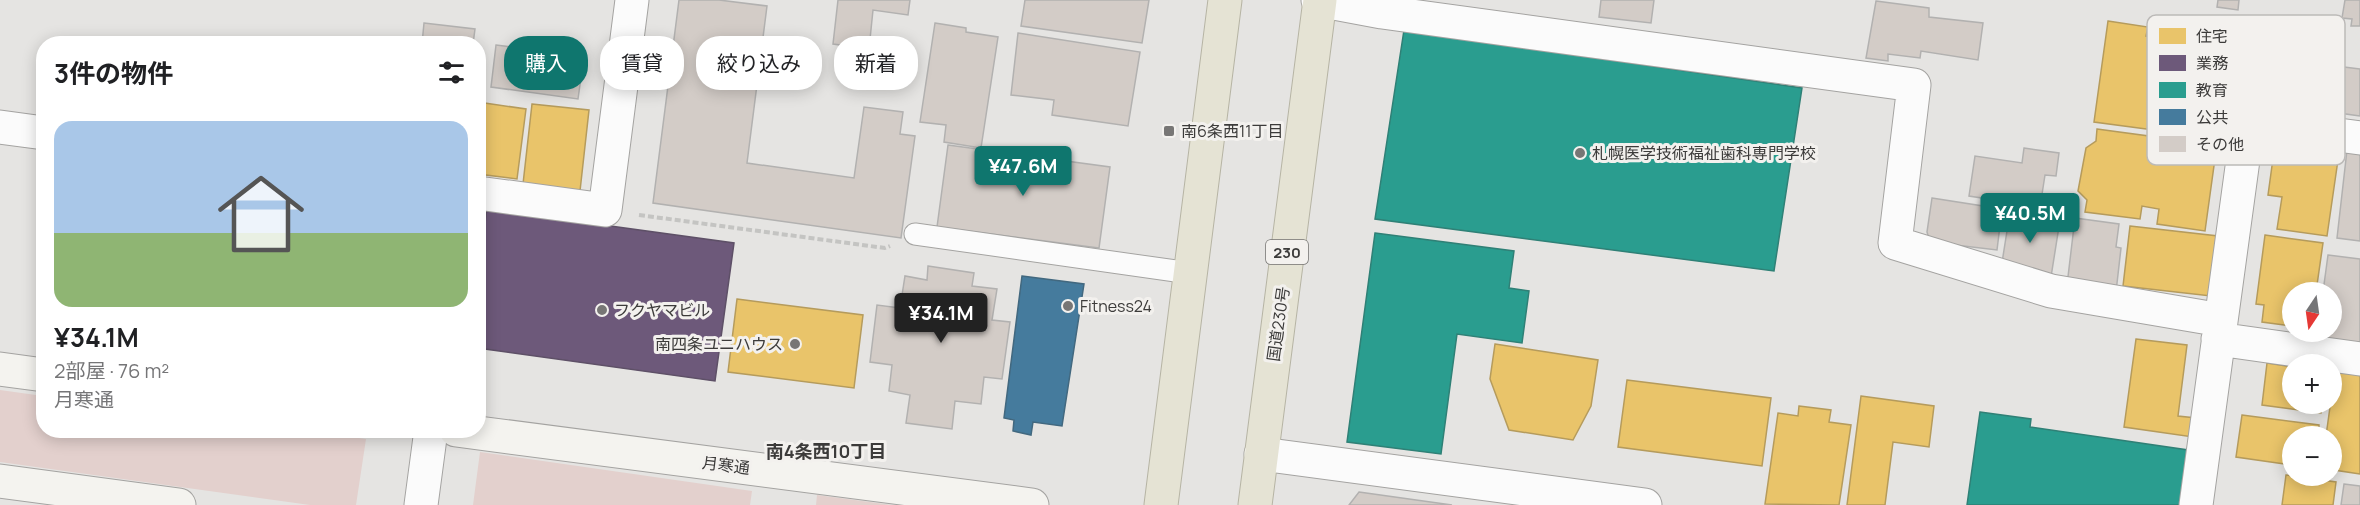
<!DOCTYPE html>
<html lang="ja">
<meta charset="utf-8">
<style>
:root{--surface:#fff;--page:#f2f2f2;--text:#202124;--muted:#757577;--accent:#0f766e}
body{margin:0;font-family:Manrope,"Noto Sans JP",sans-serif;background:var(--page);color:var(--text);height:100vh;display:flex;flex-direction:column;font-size:22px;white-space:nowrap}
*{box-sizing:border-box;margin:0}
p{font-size:20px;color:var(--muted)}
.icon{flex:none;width:33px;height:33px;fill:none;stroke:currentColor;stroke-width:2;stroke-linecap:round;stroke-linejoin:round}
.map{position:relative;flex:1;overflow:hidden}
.details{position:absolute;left:36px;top:36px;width:450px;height:402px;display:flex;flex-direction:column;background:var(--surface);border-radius:24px;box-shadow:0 3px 15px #0003}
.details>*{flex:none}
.top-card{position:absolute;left:504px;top:36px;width:570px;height:54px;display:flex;gap:12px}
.needle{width:39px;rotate:193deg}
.buttons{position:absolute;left:2282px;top:282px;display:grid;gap:12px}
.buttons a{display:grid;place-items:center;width:60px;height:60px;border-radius:50%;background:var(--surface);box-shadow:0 3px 15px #0003;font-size:30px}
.price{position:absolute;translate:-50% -51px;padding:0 14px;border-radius:6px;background:var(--accent);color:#fff;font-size:20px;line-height:39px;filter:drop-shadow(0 2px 3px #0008)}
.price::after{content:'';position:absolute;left:50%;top:36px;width:18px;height:14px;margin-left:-9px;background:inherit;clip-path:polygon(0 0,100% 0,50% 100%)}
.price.active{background:#222;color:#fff}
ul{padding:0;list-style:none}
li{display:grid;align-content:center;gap:12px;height:318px;padding:0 18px}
li span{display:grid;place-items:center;height:186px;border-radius:18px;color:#555}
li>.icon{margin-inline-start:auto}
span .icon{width:108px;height:108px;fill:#fffc;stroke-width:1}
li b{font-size:26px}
h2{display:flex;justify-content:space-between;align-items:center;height:72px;padding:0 18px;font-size:26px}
.chip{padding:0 21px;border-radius:24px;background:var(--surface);box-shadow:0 3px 15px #0003;font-size:21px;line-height:54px}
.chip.active{background:var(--accent);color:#fff}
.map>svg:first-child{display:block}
</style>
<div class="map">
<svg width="2360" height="505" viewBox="0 0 2360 505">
<rect width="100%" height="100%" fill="#e5e4e2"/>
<path fill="#e3d0cd" d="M0 390 43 396 44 430H300L366 439 356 505H310L0 462Z
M480 452 752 491 750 505H473Z
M817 495 892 505H816Z"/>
<path fill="#e9c46a" stroke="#b59b5c" stroke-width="1.5" d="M2108 21 2148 27 2146 36 2188 42 2176 133 2094 122Z
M478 102 526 109 517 179 478 174Z
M532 104 589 110 580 191 523 184Z
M2097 129 2156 137 2154 151 2167 152 2169 137 2217 144 2205 231 2157 224 2159 209 2142 206 2140 219 2085 212 2087 200 2078 191 2086 148 2096 141Z
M2275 144 2339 153 2327 236 2277 229 2282 197 2268 195Z
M2130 226 2218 236 2211 296 2123 286Z
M2265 235 2323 243 2316 292H2292V326L2262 322 2264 305 2256 304Z
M737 299 863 315 854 388 728 372Z
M2136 339 2187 345 2178 416 2196 418 2193 437 2124 427Z
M1495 344 1598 360 1591 406 1573 440 1509 430 1490 379Z
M2267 363 2292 367V404H2323L2321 413 2262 405Z
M2335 371 2360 375V474L2334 470 2335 462H2331V436H2326Z
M1627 380 1771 398 1762 466 1618 447Z
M1861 396 1934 406 1929 447 1893 442 1885 505H1847Z
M1799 406 1831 410 1829 422 1851 425 1839 505 1765 504 1778 413 1798 416Z
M2242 415 2319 425 2318 436H2292V465L2236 457Z
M2286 475 2336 482 2333 505H2282Z"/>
<path fill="#6d597a" stroke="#5e5067" stroke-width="1.5" d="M487 209 734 243 715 381 478 348V272Z"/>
<path fill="#2a9d8f" stroke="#2f8076" stroke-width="1.5" d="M1404 30 1802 88 1774 271 1375 219Z
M1375 233 1514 251 1509 288 1529 291 1522 343 1457 334 1441 454 1347 442Z
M1980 412 2031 419 2030 427 2188 450 2181 505H1967Z"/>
<path fill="#457b9d" stroke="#42687f" stroke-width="1.5" d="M1022 276 1084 284 1062 426 1033 422 1031 435 1013 431 1014 420 1004 418Z"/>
<path fill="#d3ccc7" stroke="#b2b1b0" stroke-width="1.5" d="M679 0H719L767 6 747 163 854 178 864 107 903 112 900 134 915 136 901 238 653 203Z
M838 0H910L908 15 873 10 869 49 833 44Z
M1025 0H1149L1142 43 1021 26Z
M1601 0H1654L1651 23 1599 17Z
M2218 0H2239L2238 10 2217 7Z
M2345 0H2360V26H2351L2352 19 2342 18Z
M1876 1 1929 8V17L1983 23 1978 60 1921 51 1920 58 1888 54V61L1866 58Z
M424 23 475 29 473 44H422Z
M935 23 966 28V32L998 37 981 148 944 142 946 125 920 122Z
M1018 33 1140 52 1128 126 1052 115 1054 100 1011 95Z
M496 45 584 56 578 99 491 87Z
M2344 67 2360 69V116L2339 113Z
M948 145 1110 167 1099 248 937 227Z
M2024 148 2059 153 2056 176 2045 175 2040 207 1969 196 1975 156 2022 163Z
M2347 150 2360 152V241L2337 238Z
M1932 198 2002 209 1997 250 1930 242 1927 232Z
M2010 212 2060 220 2051 277 2001 269Z
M2075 218 2119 224 2116 247 2121 248 2116 292 2067 285Z
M2328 255 2360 259V343L2318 338 2319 332H2331V292H2323Z
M928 266 974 273 972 286 997 289 992 320 1010 322 1002 379 984 377 981 404 955 401 952 429 906 423 910 395 889 391 892 365 870 362 877 305 900 308 905 276 927 280Z
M2344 484 2360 486V505H2341Z
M1359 492 1452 505H1349Z"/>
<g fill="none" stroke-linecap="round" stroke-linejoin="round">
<defs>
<path id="lane" d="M915 234 1190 273"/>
<path id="street" d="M1318 0 1382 12 1914 85 1895 243 2051 291 2221 320
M0 127 44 133
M478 193 605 210 632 0
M2218 339 2360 359
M1261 454 1645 505
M421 505 431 430
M2196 505 2248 123 2360 138"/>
<path id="secondary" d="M0 369 44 375
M456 430 1032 505
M0 481 179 505"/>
<path id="highway" d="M1161 505 1225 0
M1255 505 1320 0"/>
</defs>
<use href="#lane" stroke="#a4a3a1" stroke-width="23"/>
<use href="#street" stroke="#a4a3a1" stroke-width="35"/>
<use href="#secondary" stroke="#a4a3a1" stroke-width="35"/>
<use href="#highway" stroke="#b6b4a4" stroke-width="35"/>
<path stroke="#c4c4c2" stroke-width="4" stroke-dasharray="6 3" stroke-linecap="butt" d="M639 215 885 248 890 246"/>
<use href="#lane" stroke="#fbfbfb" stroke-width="21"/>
<use href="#street" stroke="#fbfbfb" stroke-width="33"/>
<use href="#secondary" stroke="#f4f3ef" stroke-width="33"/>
<use href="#highway" stroke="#e5e3d4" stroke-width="33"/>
</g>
<g fill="#777675" stroke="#f3f1ee" stroke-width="2">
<rect x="1163" y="125" width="12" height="12" rx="3"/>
<circle cx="1580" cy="153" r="6"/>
<circle cx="1068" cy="306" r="6"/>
<circle cx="602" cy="310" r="6"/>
<circle cx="795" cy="344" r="6"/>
</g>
<g text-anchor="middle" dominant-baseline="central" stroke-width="6" stroke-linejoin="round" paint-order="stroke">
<rect fill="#f3f1ee" stroke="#737270" stroke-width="1.5" x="1266" y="240" width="42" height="24" rx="4.5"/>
<g font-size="15" font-weight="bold" fill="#3c3b3a">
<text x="1287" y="252">230</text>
</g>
<g font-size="16" fill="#3c3b3a" stroke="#f3f1ee" text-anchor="start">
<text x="1181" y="131">南6条西11丁目</text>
<text x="1592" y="153">札幌医学技術福祉歯科専門学校</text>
<text x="1080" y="306">Fitness24</text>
<text x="614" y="310">フクヤマビル</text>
<text x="783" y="344" text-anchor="end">南四条ユニハウス</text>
</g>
<g font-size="16" fill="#3c3b3a" stroke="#f3f1ee">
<text transform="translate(1278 324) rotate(-82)">国道230号</text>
<text transform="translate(726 465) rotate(7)">月寒通</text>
</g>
<g font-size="18" font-weight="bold" fill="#3c3b3a" stroke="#f3f1ee">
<text x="826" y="451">南4条西10丁目</text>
</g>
</g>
<rect x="2147" y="15" width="198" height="150" rx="9" fill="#f3f1ee" stroke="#bcbab8" stroke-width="1.5"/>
<rect x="2159" y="28" width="27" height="16" fill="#e9c46a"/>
<rect x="2159" y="55" width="27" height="16" fill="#6d597a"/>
<rect x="2159" y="82" width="27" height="16" fill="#2a9d8f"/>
<rect x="2159" y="109" width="27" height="16" fill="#457b9d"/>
<rect x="2159" y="136" width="27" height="16" fill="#d3ccc7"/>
<g font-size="16" fill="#3c3b3a">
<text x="2196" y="42">住宅</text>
<text x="2196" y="69">業務</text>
<text x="2196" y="96">教育</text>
<text x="2196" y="123">公共</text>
<text x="2196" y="150">その他</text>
</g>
</svg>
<div class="buttons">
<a><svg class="needle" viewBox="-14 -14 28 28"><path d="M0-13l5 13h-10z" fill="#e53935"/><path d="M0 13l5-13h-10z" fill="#757577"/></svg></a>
<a>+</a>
<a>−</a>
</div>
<b class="price" style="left:1023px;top:197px">¥47.6M</b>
<b class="price" style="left:2030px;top:244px">¥40.5M</b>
<b class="price active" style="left:941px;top:344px">¥34.1M</b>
<div class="top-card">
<a class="chip active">購入</a>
<a class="chip">賃貸</a>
<a class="chip">絞り込み</a>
<a class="chip">新着</a>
</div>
<section class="details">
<h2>3件の物件<svg class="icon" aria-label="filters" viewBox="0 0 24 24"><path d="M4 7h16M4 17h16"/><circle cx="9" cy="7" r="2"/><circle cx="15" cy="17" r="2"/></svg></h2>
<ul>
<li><span style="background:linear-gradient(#a9c7e8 60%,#8fb573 0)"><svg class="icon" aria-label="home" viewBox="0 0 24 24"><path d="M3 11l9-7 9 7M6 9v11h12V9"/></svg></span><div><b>¥34.1M</b><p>2部屋 · 76 m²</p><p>月寒通</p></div></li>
</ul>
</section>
</div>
